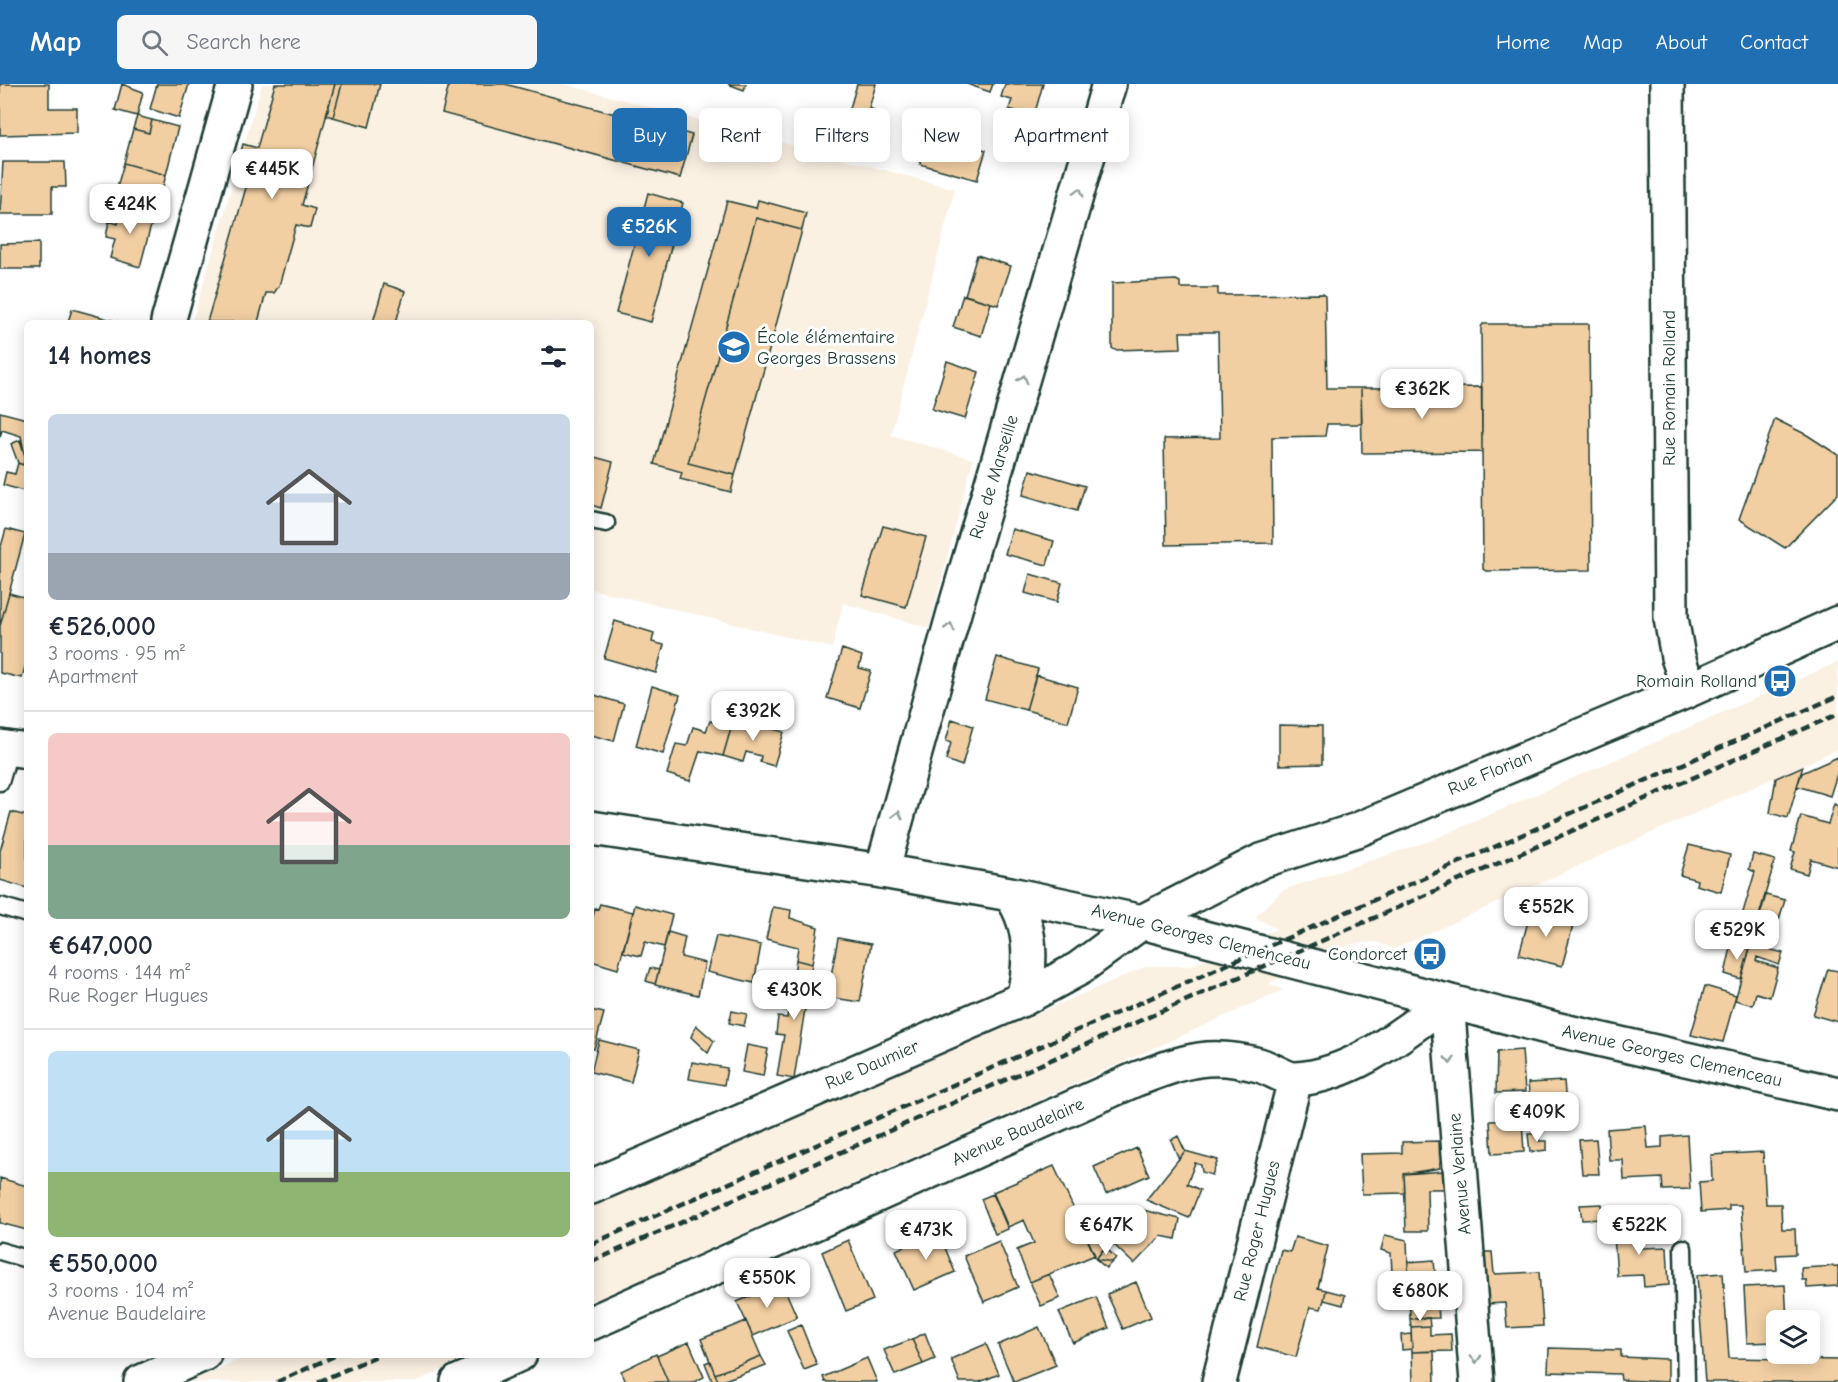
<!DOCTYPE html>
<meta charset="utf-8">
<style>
:root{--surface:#fff;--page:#f6f6f7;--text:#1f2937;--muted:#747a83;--line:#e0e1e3;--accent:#1f6fb2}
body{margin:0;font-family:"Comic Neue",sans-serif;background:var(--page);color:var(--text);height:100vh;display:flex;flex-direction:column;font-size:22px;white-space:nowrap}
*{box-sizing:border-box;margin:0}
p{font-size:20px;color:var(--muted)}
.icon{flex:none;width:33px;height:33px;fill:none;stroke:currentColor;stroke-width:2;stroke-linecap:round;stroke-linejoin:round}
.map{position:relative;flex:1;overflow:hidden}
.panel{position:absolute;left:24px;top:236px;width:570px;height:1038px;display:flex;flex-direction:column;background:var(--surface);border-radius:9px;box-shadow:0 3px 15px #0003}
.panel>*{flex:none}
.hud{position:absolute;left:612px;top:24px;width:570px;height:54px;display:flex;gap:12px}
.fabs{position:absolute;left:1766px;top:1226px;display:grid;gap:12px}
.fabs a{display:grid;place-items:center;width:54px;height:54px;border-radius:9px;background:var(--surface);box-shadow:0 3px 15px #0003;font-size:30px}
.price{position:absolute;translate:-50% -51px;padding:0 14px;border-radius:12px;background:#fff;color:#222;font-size:20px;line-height:39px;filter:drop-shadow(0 2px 3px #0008)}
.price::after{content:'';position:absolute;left:50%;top:36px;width:18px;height:14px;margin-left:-9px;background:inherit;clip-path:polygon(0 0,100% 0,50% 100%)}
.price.selected{background:var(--accent);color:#fff}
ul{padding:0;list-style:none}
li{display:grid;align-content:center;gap:12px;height:318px;padding:0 24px}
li+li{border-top:2px solid var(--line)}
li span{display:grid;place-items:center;height:186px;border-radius:9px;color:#555}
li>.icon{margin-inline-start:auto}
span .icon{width:108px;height:108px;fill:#fffc;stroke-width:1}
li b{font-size:26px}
h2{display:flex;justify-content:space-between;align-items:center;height:72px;padding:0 24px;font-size:26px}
.chip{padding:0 21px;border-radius:9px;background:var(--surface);box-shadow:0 3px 15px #0003;font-size:21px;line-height:54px}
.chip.selected{background:var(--accent);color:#fff}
header{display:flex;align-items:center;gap:36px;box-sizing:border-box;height:84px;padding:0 30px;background:var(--accent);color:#fff}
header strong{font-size:28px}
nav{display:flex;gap:33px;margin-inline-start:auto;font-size:21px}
.search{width:420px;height:54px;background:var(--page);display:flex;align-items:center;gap:15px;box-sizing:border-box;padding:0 21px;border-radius:9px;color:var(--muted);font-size:22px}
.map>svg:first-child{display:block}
</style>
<header>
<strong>Map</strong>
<div class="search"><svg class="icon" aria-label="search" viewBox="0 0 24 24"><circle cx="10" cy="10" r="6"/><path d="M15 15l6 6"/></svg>Search here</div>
<nav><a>Home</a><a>Map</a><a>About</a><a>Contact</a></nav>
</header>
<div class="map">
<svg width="1838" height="1298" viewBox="0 0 1838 1298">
<rect width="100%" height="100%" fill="#fff"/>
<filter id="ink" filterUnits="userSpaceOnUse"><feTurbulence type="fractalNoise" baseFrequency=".0167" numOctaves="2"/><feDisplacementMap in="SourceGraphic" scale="12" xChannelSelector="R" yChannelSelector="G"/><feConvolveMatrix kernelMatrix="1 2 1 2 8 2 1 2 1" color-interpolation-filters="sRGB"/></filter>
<g filter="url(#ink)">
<path fill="#fbf1e3" d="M262 0H564L955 105 891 351 973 375 929 544 843 519 832 564 591 505V238H192Z
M1838 578V665L1394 865 1376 858 1352 860 1269 899 1283 906 591 1218V1123L1147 882H1189L1276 845 1255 833 1283 806 1432 756Z
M250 1271V1270L476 1271 415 1298H189Z"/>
<path fill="#f2cfa3" stroke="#1f3d34" stroke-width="1.5" d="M0 0H49V24H77V49L0 51Z
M122 0 143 8 137 32 115 26Z
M157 0H189L179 34 150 25Z
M275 0H335L302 121 315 125 310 144 296 141 279 202 274 209H266L258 238H207L250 90 236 87 243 60 257 64Z
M335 0H342L333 33 326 31Z
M342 0H380L369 43 333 33Z
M449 0H505L692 51 680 94 442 29Z
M728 0H746L744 6Z
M857 0H876L869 24 874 26 868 44 846 38Z
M967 0H993L990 8Z
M1005 0H1043L1034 32 1009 25 1012 16 1001 13Z
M137 32 152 36 149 49 133 45Z
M152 36 178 43 166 91 124 79 133 45 149 49Z
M929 49 986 66 977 96 920 80Z
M3 78H65L66 103H52V130H0Z
M124 79 166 91 160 114 117 103Z
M648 109 683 119 651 238 616 229Z
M758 116 806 129 802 146 756 134 688 379 735 391 731 408 680 395 682 388 654 380 727 117 756 124Z
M123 121 154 130 140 183 110 174 115 155 106 153 109 137 118 140Z
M756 134 802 146 735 391 688 379Z
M39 159V185H0V160Z
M977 171 1011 182 998 221 965 211Z
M1176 196 1180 198V204H1218V211L1323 210 1325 212 1327 304H1361L1362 340H1327L1325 352 1272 353 1273 459 1166 461 1164 355 1220 354 1218 248H1180L1181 264 1115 266 1112 264V199Z
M384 200 405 207 396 238H373Z
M963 211 991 219 981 252 953 243Z
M72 225 119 238H68Z
M1483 240H1589L1591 486 1486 487 1483 485 1481 243Z
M947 277 979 288 965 335 932 325Z
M1482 303V368L1362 369 1361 304Z
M0 328 27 335V408L3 401 6 388 15 390 18 379 23 381 25 372 21 352 2 346 0 353Z
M1775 335 1807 351 1838 371V410L1785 464 1739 435Z
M20 356 25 372 23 381 18 379 11 360Z
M591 372 613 378 601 424 591 421Z
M1030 386 1085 402 1077 427 1023 411Z
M883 442 926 453 906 523 862 511Z
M6 445 25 450 0 542V466Z
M1012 445 1054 457 1047 481 1005 470Z
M1030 490 1062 499 1057 518 1025 509Z
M9 509 27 514V576L22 594 0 589V542Z
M615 537 654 549 652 558 664 561 656 589 604 574Z
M842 565 862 572 859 584 871 587 860 624 827 614Z
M997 573 1038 585 1026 626 985 615Z
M1036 591 1078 603 1068 638 1026 626Z
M652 602 680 611 663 670 636 662Z
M591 610 624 620 614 657 591 651Z
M734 634 784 648 774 682 760 678 761 672 746 668 743 678 723 672Z
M952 635 973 642 962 682 946 676 951 659 946 657Z
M710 637 731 644 723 672 700 667 690 697 667 690 676 660 687 662 693 643 706 647Z
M1279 641 1322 642V680L1279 681Z
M1838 673V687L1830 712 1797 702 1802 689Z
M1803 682 1788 734 1770 729 1776 694Z
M1834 720 1838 722V783L1811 775 1807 790 1790 785 1795 768 1791 767 1801 732 1828 740Z
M11 728 27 732V804L0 796V767Z
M1689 761 1730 771 1721 808 1696 801 1697 796 1680 791Z
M1753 770 1775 776 1751 860 1735 855 1755 788 1749 785Z
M1766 811 1785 816 1774 852 1755 847Z
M600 820 633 828 618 885 591 877V841L595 824 598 825Z
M635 821 672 831 664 863 645 858 641 872 623 868Z
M773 823 791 826 790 834 818 843 812 880 796 876 798 863 766 855Z
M1531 826 1574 838 1562 882 1519 871Z
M668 848 685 853 681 873 705 879 698 911 655 901Z
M716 852 761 861 754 899 707 888Z
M838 854 871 860 860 918 827 913Z
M1732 859 1750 865 1741 895 1725 890Z
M1751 860 1783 869 1779 881 1757 873 1756 877 1778 884 1770 913 1756 909 1753 921 1735 916Z
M796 876 812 880 794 995 777 992 784 951 776 950 778 933 787 934Z
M650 884 659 886 655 900 646 897Z
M1828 885 1838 887V938L1813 931Z
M1705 902 1736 911 1723 958 1691 951Z
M759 910 770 913 768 922 758 920Z
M591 926 604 929 594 965 591 964Z
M732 927 747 930 744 942 729 939Z
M696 941 714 957 708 969 691 953Z
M599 956 639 966 631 998 591 988Z
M747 961 768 965 763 992 742 988Z
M1522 966 1525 1008 1496 1009 1497 968Z
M692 978 727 984 724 1001 689 995Z
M1564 997 1567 1034 1532 1036 1528 999Z
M1522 1036 1524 1068 1492 1070 1490 1037Z
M1646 1042 1648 1064 1662 1063V1053L1687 1051 1690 1105 1663 1106 1662 1094 1624 1096 1623 1076H1609L1607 1045Z
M1528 1050H1539V1057H1547V1066L1530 1068Z
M1178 1052 1185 1067 1179 1075 1171 1056Z
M1596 1055 1599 1090H1582L1579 1056Z
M1439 1057 1440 1084 1404 1090 1405 1109 1362 1110 1360 1070 1402 1069V1058Z
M1137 1064 1149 1091 1106 1110 1094 1083Z
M1185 1067 1218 1076 1212 1091 1202 1088 1201 1081 1195 1079 1187 1100 1200 1106 1189 1134 1146 1116Z
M1763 1068 1766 1120H1781L1782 1145H1795L1796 1170 1776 1171 1777 1186 1746 1188 1741 1121H1729V1126L1701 1128 1699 1098 1712 1097 1711 1071Z
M1054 1082 1095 1171 1030 1198 1017 1166 1034 1159 1024 1136 1008 1143 993 1108Z
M1445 1087 1447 1105H1427L1428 1147H1406L1404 1090Z
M0 1094 27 1102V1146L0 1139Z
M993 1110 1008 1145 995 1150 981 1115Z
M1602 1120 1604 1135 1582 1136 1580 1121Z
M1100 1125 1113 1154 1096 1175 1078 1134Z
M1139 1125 1180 1135 1176 1155 1161 1152 1134 1180 1110 1157Z
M1639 1136 1641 1164 1667 1163 1669 1201 1644 1203 1643 1191 1617 1192 1613 1138Z
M938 1147 955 1188 914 1206 896 1166Z
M1385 1151 1407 1156 1409 1210H1393L1391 1169 1381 1166Z
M1295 1153 1328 1162 1318 1204 1326 1206 1324 1216 1321 1225 1310 1223 1296 1273 1257 1263 1281 1166 1290 1168Z
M848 1156 873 1216 846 1227 822 1168Z
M999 1157 1018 1203 984 1218 964 1172Z
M1105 1163 1116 1174 1112 1178 1096 1175Z
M1483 1168H1492L1494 1190 1539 1188 1543 1242 1507 1244 1505 1219 1486 1220Z
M1096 1175 1112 1178 1106 1184Z
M1434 1176 1439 1234 1410 1235 1408 1178Z
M1838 1182V1202L1807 1204 1806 1196H1802L1801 1184Z
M1723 1189 1729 1274 1838 1276V1298H1705L1697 1191Z
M1049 1190 1060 1214 1041 1222 1030 1198Z
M1136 1198 1151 1233 1123 1245 1107 1210Z
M782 1199 797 1233 753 1252 737 1218Z
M1785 1201 1787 1236H1776V1258L1747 1259 1744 1203Z
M1326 1206 1345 1211 1343 1221 1324 1216Z
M1096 1213 1109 1244 1073 1259 1059 1228Z
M1429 1234 1430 1242 1411 1243 1410 1235Z
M746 1237 761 1272 715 1290 701 1255Z
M801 1241 817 1281 804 1286 787 1247Z
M1430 1242V1251L1451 1250 1452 1267 1412 1268 1411 1243Z
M1039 1243 1056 1281 1014 1298 998 1261Z
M925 1249 935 1275 923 1280 912 1255Z
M1411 1250 1412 1265 1402 1266 1401 1251Z
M912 1255 923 1280 895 1291 884 1266Z
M689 1258 704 1293 694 1298H668L657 1272Z
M986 1260 999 1290 980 1298H960L951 1275Z
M1549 1264 1621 1266V1273L1668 1275V1298L1621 1296 1620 1290 1548 1288Z
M1434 1267 1435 1298H1413L1412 1268Z
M656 1270 668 1298H626L621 1287Z
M761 1272 766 1281 719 1298 715 1290Z
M867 1274 877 1298H825L823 1293Z
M710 1277 715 1290 719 1298H707L712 1296 705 1279Z"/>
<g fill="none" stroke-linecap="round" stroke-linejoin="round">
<defs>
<path id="service" d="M591 436 606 439
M0 698 10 664
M0 822 27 830
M1683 1164 1686 1298
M0 1167 27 1175"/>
<path id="minor" d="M1667 0 1671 534 1678 573 1689 606
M168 238 235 0
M882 787 957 518 1109 0
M1447 917 1477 1298
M591 1103 1023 915 1078 885 1142 838 1261 777 1357 746 1689 606 1838 539
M591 1239 1134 996C1183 978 1207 967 1259 981 1270 984 1287 996 1297 995 1354 991 1403 949 1447 917
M141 1298 204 1270
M458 1298 520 1270
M1219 1298 1295 996"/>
<path id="secondary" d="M0 663 27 667
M591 744 882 787 1010 810 1142 838 1555 945 1838 1010
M1010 810C1033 841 1032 879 1023 915"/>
</defs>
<use href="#service" stroke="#1f3d34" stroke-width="21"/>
<use href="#minor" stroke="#1f3d34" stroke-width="38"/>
<use href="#secondary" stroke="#1f3d34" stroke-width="38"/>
<use href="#service" stroke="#fff" stroke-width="16"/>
<use href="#minor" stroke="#fff" stroke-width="33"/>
<use href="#secondary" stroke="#fff" stroke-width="33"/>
<path stroke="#1f3d34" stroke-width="4.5" stroke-dasharray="9 4.5" stroke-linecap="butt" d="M591 1160 1838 612
M591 1178 1838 630
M277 1298 339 1270
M318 1298 381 1270"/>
</g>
<defs><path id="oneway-chevron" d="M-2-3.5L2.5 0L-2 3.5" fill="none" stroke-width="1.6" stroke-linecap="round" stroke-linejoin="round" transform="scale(1.5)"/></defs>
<g stroke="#8f9e9a">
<use href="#oneway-chevron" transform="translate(1079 108) rotate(-74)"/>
<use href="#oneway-chevron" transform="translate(1023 295) rotate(-73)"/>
<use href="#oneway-chevron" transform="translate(950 543) rotate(-75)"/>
<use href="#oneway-chevron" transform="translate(898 731) rotate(-75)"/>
<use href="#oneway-chevron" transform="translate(1450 976) rotate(86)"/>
<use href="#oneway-chevron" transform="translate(1476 1275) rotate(87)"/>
</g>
</g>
<defs>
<symbol id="school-disc" viewBox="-11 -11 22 22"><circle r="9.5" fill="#1f6fb2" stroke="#fff"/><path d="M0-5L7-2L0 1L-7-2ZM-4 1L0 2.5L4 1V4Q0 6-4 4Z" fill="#fff"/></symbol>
<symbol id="bus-disc" viewBox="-11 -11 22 22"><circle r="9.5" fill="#1f6fb2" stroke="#fff"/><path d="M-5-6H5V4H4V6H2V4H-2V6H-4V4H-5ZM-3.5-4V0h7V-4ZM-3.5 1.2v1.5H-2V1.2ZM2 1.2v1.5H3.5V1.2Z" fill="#fff"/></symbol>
</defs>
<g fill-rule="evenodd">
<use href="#school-disc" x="715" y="244" width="38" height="38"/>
<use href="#bus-disc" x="1761" y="578" width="38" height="38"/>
<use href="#bus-disc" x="1411" y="851" width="38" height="38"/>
</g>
<g text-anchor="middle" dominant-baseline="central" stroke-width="6" stroke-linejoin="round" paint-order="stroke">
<g font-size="18" fill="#1f3d34" stroke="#fff" text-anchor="end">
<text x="757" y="253" text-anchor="start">École élémentaire<tspan x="757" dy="21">Georges Brassens</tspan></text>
<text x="1757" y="597">Romain Rolland</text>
<text x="1407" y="870">Condorcet</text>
</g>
<g font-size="18" fill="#1f3d34" stroke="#fff">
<text transform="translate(1669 304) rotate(-90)">Rue Romain Rolland</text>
<text transform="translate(994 393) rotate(-73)">Rue de Marseille</text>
<text transform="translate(1490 689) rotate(-23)">Rue Florian</text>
<text transform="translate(1201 853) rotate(14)">Avenue Georges Clemenceau</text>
<text transform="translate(1672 972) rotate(13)">Avenue Georges Clemenceau</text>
<text transform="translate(872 981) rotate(-23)">Rue Daumier</text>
<text transform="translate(1018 1048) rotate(-24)">Avenue Baudelaire</text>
<text transform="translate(1460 1090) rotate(-95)">Avenue Verlaine</text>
<text transform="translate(1257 1147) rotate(-76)">Rue Roger Hugues</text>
</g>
</g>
</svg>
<div class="fabs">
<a><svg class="icon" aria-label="layers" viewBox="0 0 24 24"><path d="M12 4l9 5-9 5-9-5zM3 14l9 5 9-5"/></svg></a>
</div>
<b class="price" style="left:272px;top:116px">€445K</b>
<b class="price" style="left:130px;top:151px">€424K</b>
<b class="price selected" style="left:649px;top:174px">€526K</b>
<b class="price" style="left:1422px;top:336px">€362K</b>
<b class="price" style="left:753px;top:658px">€392K</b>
<b class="price" style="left:1546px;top:854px">€552K</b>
<b class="price" style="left:1737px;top:877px">€529K</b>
<b class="price" style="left:794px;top:937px">€430K</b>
<b class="price" style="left:1537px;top:1059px">€409K</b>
<b class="price" style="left:1106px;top:1172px">€647K</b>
<b class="price" style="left:1639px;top:1172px">€522K</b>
<b class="price" style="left:926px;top:1177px">€473K</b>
<b class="price" style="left:767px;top:1225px">€550K</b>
<b class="price" style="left:1420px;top:1238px">€680K</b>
<div class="hud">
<a class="chip selected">Buy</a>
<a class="chip">Rent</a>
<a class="chip">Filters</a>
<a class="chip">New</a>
<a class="chip">Apartment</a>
</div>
<section class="panel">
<h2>14 homes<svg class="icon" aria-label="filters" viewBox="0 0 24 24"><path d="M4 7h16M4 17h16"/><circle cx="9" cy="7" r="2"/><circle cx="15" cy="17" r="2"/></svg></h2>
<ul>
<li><span style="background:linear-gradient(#c9d6e8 75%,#9aa5b1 0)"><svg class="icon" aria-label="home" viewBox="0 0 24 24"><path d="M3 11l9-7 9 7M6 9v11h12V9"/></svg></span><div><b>€526,000</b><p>3 rooms · 95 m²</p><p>Apartment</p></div></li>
<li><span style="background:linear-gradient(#f6c9c9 60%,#7fa58c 0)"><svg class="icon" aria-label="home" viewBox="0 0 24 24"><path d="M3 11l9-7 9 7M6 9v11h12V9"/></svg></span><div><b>€647,000</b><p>4 rooms · 144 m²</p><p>Rue Roger Hugues</p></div></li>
<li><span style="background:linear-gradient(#bfe0f5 65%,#8fb573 0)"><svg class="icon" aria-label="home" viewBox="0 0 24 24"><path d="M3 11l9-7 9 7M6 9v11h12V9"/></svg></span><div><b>€550,000</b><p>3 rooms · 104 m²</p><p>Avenue Baudelaire</p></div></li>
</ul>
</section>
</div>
